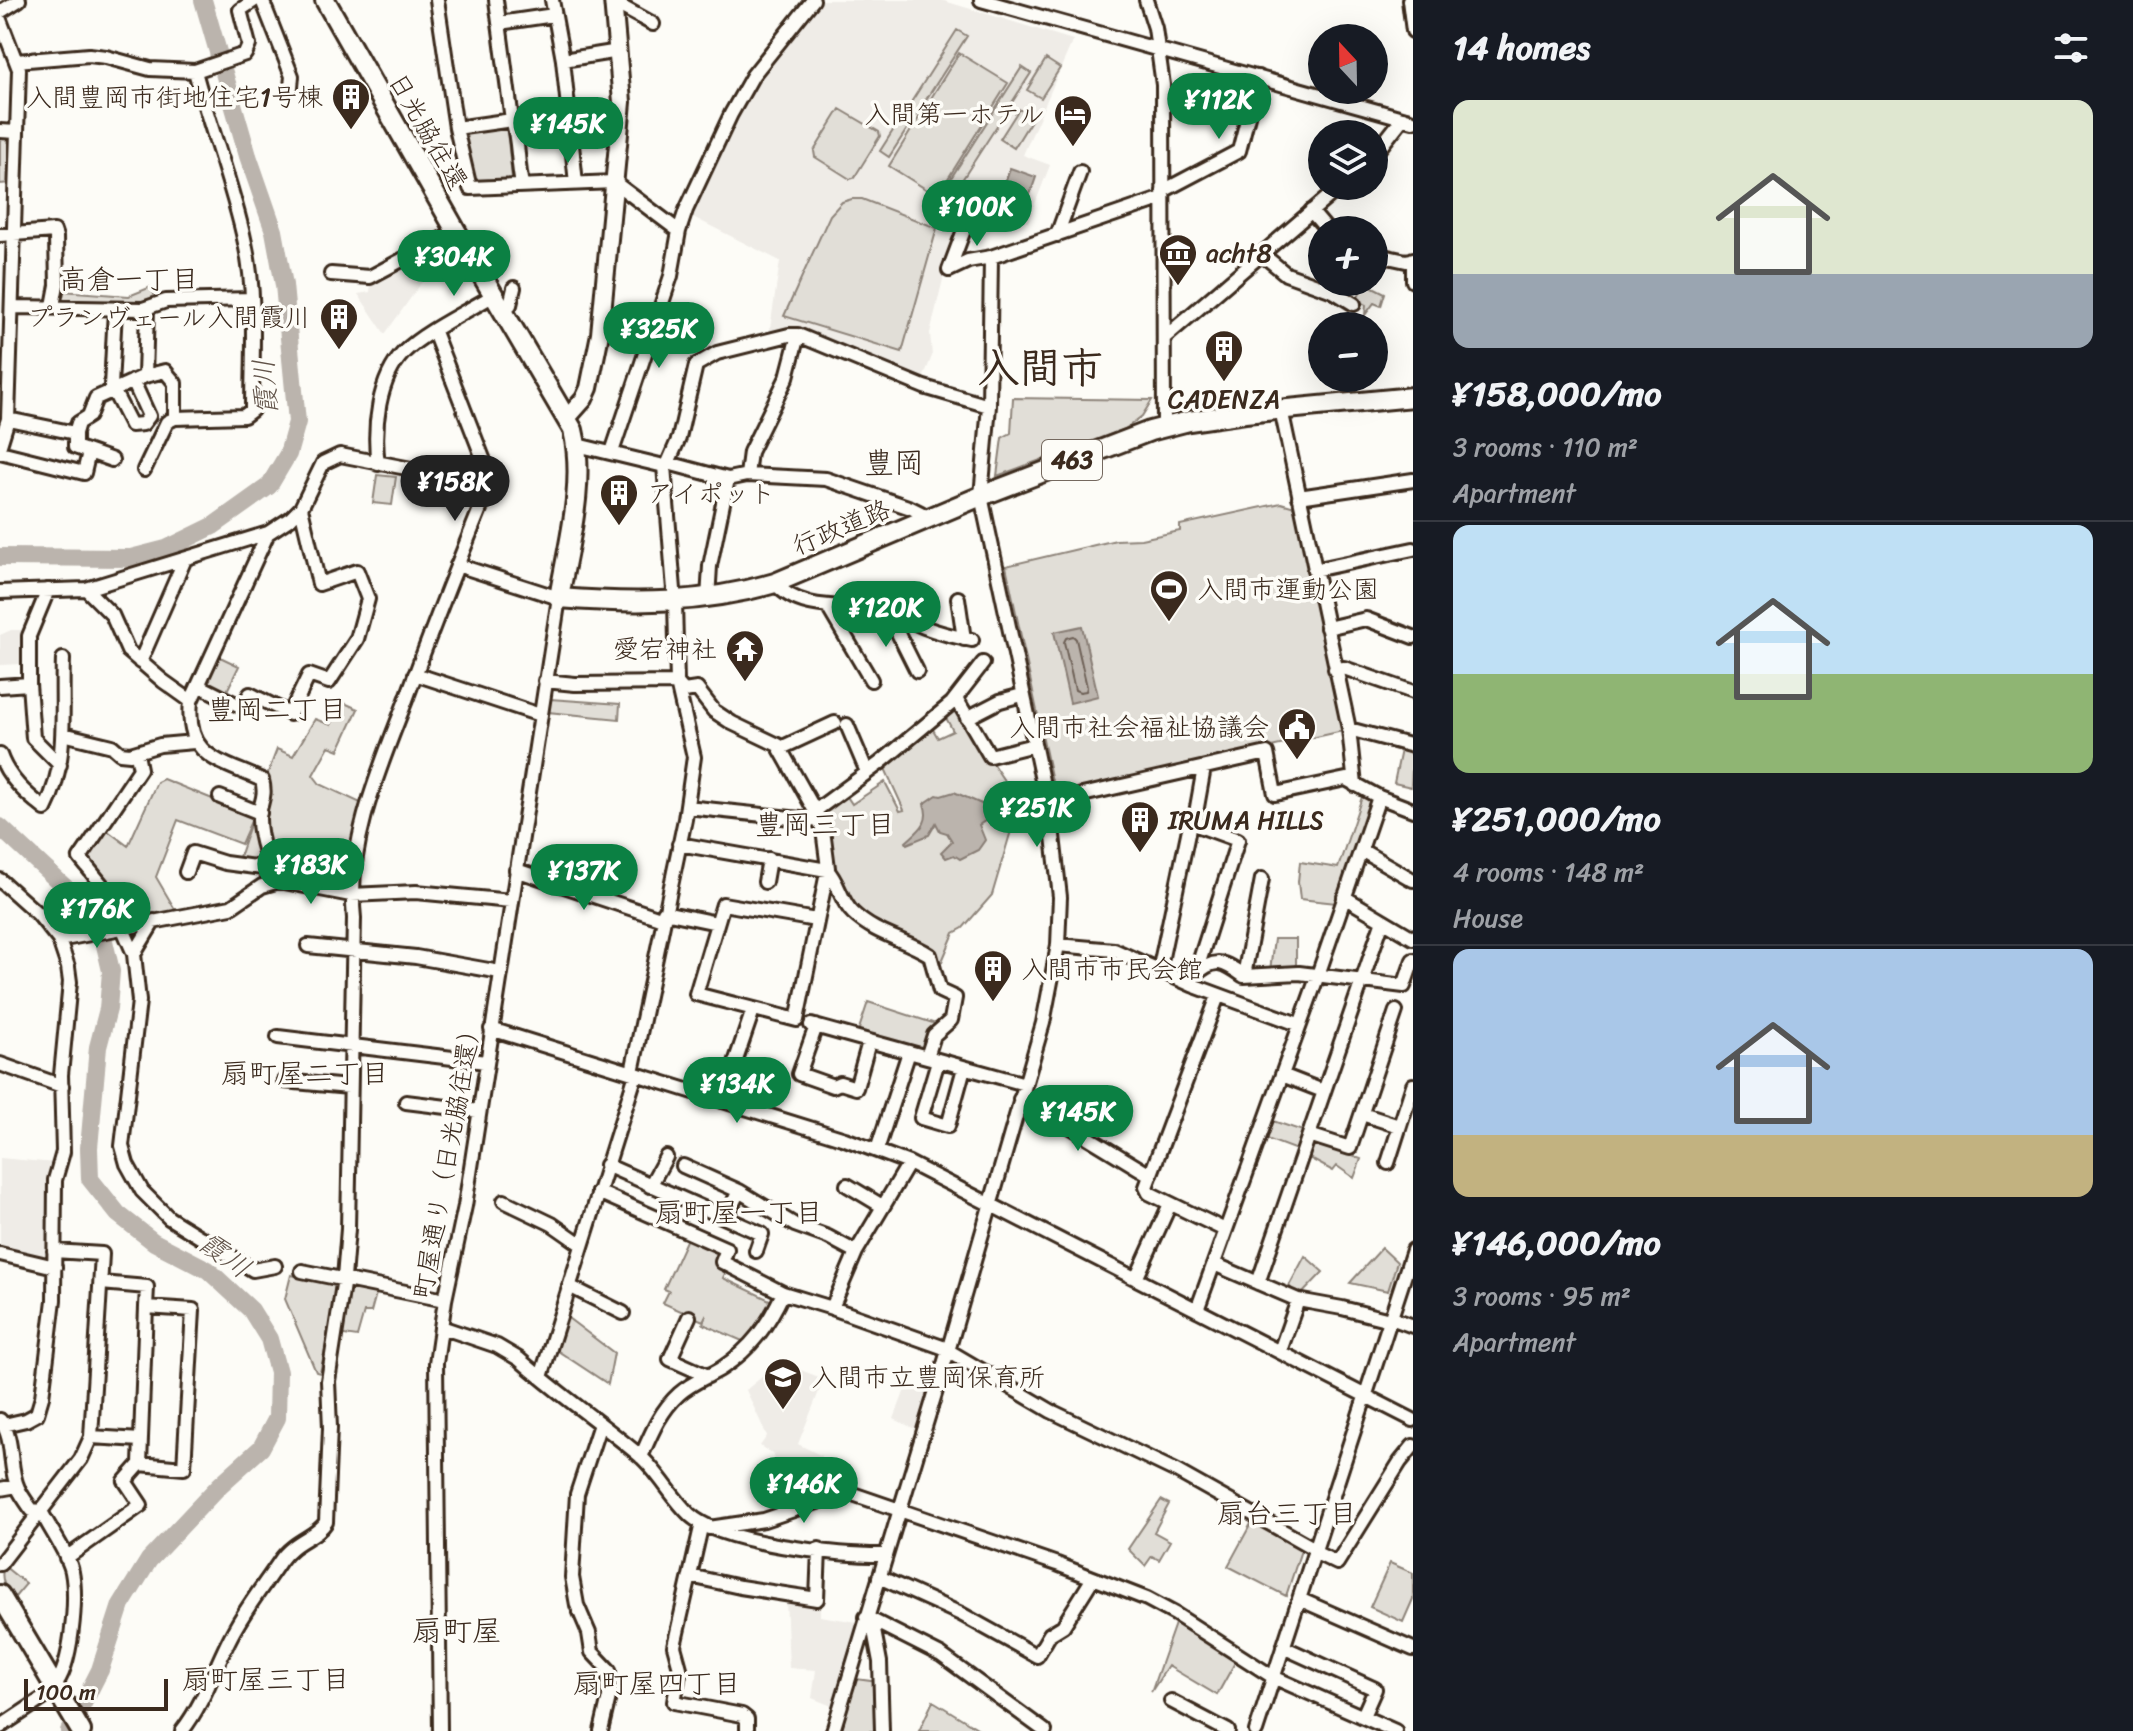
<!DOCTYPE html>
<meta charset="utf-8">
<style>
:root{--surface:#171b24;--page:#242831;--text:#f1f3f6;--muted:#9ea1a6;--line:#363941;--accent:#0b8043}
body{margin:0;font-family:Sriracha,"Klee One",sans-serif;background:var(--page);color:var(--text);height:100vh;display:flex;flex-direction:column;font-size:30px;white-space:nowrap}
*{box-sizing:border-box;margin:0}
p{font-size:26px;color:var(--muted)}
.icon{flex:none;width:44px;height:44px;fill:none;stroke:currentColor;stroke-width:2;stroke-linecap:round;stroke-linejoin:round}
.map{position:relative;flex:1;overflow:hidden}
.panel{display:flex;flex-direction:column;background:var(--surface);width:720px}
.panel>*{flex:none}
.needle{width:52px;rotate:338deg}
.controls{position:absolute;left:1308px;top:24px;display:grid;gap:16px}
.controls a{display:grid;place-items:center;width:80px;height:80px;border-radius:50%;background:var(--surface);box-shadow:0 8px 32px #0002;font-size:40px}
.scale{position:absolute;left:24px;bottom:20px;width:144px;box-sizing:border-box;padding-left:8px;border:4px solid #3b2a1e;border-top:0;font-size:22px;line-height:28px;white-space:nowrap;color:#3b2a1e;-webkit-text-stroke:6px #fdfcf7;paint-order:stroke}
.price{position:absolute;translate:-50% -68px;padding:0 18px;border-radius:28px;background:var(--accent);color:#fff;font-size:26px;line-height:52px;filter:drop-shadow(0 2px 4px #0008)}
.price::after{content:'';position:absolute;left:50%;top:48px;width:24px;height:18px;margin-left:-12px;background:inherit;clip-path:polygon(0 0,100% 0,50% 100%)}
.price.current{background:#222;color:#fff}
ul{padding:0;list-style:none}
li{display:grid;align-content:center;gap:16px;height:424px;padding:0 40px}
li+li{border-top:2px solid var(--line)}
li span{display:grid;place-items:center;height:248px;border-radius:16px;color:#555}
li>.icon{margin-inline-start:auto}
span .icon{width:144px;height:144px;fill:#fffc;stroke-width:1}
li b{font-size:34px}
h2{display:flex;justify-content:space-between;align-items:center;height:96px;padding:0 40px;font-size:34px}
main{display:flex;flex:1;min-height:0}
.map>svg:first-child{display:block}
</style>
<main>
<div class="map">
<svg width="1413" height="1731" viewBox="0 0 1413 1731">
<rect width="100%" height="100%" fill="#fdfcf7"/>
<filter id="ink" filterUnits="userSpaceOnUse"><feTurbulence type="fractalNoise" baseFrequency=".0125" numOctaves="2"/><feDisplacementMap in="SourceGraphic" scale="16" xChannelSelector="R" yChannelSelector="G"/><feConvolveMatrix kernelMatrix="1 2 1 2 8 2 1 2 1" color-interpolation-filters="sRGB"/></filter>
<g filter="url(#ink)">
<path fill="#efece7" d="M818 0H941L1073 40 1023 155 1050 165 1028 222 994 216 971 209 945 271 930 333 932 356 922 381 798 330 769 336 780 261 689 215 742 102 763 69Z
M419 261 427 275 385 334 358 294 370 292 371 282H381Z
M11 630H27L24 664 0 665V635Z
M0 1158 55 1163 49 1262 0 1251Z
M780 1362 824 1379 798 1444 822 1456 811 1485 772 1475 774 1455 760 1446 767 1436 746 1390Z
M907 1384 925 1390 927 1394 918 1426 913 1428 894 1419Z
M786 1598 820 1602V1616L857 1622 832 1706 812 1698 816 1670 789 1668Z"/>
<path fill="#e1ded7" stroke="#8e847a" stroke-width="2" d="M957 30 967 36 889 157 880 151Z
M959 53 1008 83 937 196 889 166Z
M1046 59 1060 68 1041 98 1027 90Z
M1022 67 1031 73 953 194 944 189Z
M840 109 879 132 880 136 854 178 850 179 815 157 814 151Z
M1019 109 1033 117 1014 148 1000 139Z
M502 127 507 130 512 178 509 182 477 183 474 181 463 135 466 132Z
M0 134 13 135 11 183 0 184Z
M852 199H862L937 228 902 352 784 316 830 215 842 202Z
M1365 283 1385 293 1381 306 1374 303 1365 315 1366 305 1356 300Z
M151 287 157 301 141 306 61 303 62 291 129 296Z
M1013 398 1152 400 1142 416 1125 429 997 476 1002 438 1011 433Z
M377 475 396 477 392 505 373 503Z
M1281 503 1295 507 1343 731 1055 795 1006 566 1116 540 1141 539 1180 531V525Z
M218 656 239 666 225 695 206 681Z
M550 699 620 704 619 719 548 712Z
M342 702 358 709 339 750 329 746 313 775 320 784 365 805 346 888 283 877 274 868 265 826 264 815 270 792 266 778 277 749 293 756 315 719 331 725Z
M954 706 1011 791 1013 824 992 895 963 928 954 933 940 966C916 946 863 925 847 901 834 883 828 833 821 810L844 792 852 804 885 782 900 811 904 810 883 764 931 726 938 738 953 731 944 714Z
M1402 745 1413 749 1411 787 1394 783Z
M163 779 247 813V815L257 814 266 863 238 860 252 819 241 844 178 820 156 877 176 911 129 920 86 860 104 828 128 846 157 782Z
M1363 794 1375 799 1336 903 1300 899 1298 882 1300 862 1338 868Z
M1274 939H1296V969L1270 971Z
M868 1002 939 1025 920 1051 858 1032Z
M1273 1121 1306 1132 1299 1151 1267 1139Z
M1312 1140 1347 1150 1352 1156 1361 1159 1354 1178 1337 1166 1333 1171 1307 1157Z
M688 1236 719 1250 727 1269 723 1278 776 1303 747 1343 703 1324 706 1315 703 1321 663 1303 669 1291 664 1289Z
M1382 1248 1397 1262 1388 1291 1350 1283Z
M1305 1256 1323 1272 1299 1297 1289 1286Z
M291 1275 339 1284 320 1373 316 1372 285 1299Z
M348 1285 377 1290 371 1312H364L357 1337 337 1334Z
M564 1315 614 1353 608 1384 555 1349Z
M1161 1500 1169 1504 1154 1532 1170 1541 1159 1560 1152 1556 1145 1566 1128 1549Z
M1254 1518 1303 1544 1286 1596 1228 1566Z
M1390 1563 1413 1573V1599L1403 1622 1370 1607Z
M4 1566 26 1584 15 1597C4 1592 0 1576 4 1566Z
M1177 1618 1238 1657 1217 1695 1168 1666 1151 1692Z
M856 1679 878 1682 879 1731H840Z
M933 1701 982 1731H919Z"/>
<path fill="#bbb4ad" stroke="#887d74" stroke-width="2" d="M1010 168 1036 177 1024 212 998 203Z
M1082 626 1098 696 1070 703 1054 632Z
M954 792 993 809 994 815 979 825 985 840 978 850 960 859 954 855 946 858 941 852 952 841 947 833 940 831 936 823 929 835 907 844 906 842C919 830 931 823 924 804L937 795 941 796Z"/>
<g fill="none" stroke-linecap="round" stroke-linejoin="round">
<path stroke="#6e6157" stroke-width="2" d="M1073 636 1076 639 1087 687 1086 691 1080 692 1075 690 1064 642 1066 638Z"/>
<path stroke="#bbb4ad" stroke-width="18" d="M0 557 131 558 166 549 213 526 269 486 288 454 297 422 284 285 274 231 248 156 203 0
M0 827 69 891 104 941 111 971 108 1009 98 1047 89 1148 90 1179 118 1214 154 1242 208 1270 251 1310 269 1339 278 1372 277 1418 261 1448 220 1485 149 1560 121 1605 100 1670 69 1731"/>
<defs>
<path id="minor" d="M262 0 292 76 291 87
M437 0 456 128 470 188 614 182 679 231
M496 0 512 120C519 139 517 163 522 184
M552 0 563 60 576 183
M981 0 1413 121
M1146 0 1155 28 1163 85 1164 427
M1409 0 1413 31
M613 2 653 24
M0 12 19 0
M0 20 19 69 8 419 0 445
M499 23 554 15
M563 60 619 51
M16 61 89 55 106 57 150 69 195 71 245 54 249 45 240 10 255 0
M456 128 512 120
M0 131 17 132
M1374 155 1403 118
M1163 191 1239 151 1258 77
M1311 211 1327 230
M0 235 54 231 56 237 57 285 53 306
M1057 235 1080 172
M1374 254 1406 261 1412 260
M1263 255 1286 274 1333 291 1354 304
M1413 259V281
M949 270 970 214
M949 270 968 261 991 257
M331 274 370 277 456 231
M510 305 514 288
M13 307 143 309 166 301 252 299
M115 310 111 386 131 425 143 424 149 416 133 381
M1164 338 1341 186
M145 376 165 371 175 383V418
M1281 409 1349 729 1355 785
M8 419 75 433 78 423 89 416 96 398 145 376 147 308
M75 433V447L112 460
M577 445 664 466 668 463 728 479 747 475 826 479 911 508 921 513 926 520
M0 452 84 473 89 452
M612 452 671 276 679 231 686 210 731 114 753 75 813 0
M668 463 679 438 696 365 717 353 789 335H798L924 387 989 406
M378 464C373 428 378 379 404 352 424 332 468 311 494 295
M144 470 167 422 175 418 244 416 252 410C252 355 257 297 245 243 233 185 210 129 195 71
M747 475 750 452 787 377 798 335
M1299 497 1413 480
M268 533 191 701C185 758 219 760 262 780 267 798 259 803 259 819 259 839 268 866 279 881
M1314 570 1413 549
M775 583C801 615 854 603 889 611 901 614 912 622 924 627 939 633 956 637 972 640
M86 589 112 615 128 651 163 681 191 701
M48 590 29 636V684L33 738 60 765
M0 592 86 589 268 533 291 518 301 508 323 463 340 455 437 474 486 494
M958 598 964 639
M708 599 710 566 728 479
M828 607 871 680
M887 611 917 671
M1327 628 1366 619 1413 637
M140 662 185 559
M1335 669 1344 668 1413 692
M415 674 540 715
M545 681 575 684 677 683 684 691 697 689 714 711 732 723 778 745 815 811 823 830 828 868 797 1020 696 994 723 904 816 920
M0 686 29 684
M200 686 242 707 250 694 290 714 309 675 329 682 357 639 368 599 357 571 319 584 301 508
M956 698 990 756 1034 745
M967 718 1000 701 1022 695
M847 725 867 772
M1349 729 1413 746
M63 734 112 746 120 753 130 754 160 745 194 742
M781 748 835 723
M137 754 140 769 80 858 106 890 134 954 139 1001 122 1146 127 1164 142 1191 169 1218 253 1270 275 1266
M0 755C8 778 26 794 45 809 69 763 61 709 63 659
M220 797 260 813
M1047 803 1267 753 1275 794 1346 779 1379 797 1413 810
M687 807 810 820 818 818
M815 811 880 763 952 703 983 663
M1194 824 1238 840 1195 975
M679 844 827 870C839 882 840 901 853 913 876 935 905 939 930 955L940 991 955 998 951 1020 934 1035 927 1057 1025 1084
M1361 850 1413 880
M516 870 663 919
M186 872 193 853 225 863 270 869
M0 880 38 914 59 940 68 967 70 982 61 1075 63 1152 55 1180 54 1300 42 1397 37 1414 26 1420 4 1425
M765 882 769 859
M1344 897 1413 938
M664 912 717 923
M59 940 231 907 262 886 279 881 351 895 416 892 511 901
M1058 945 1114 950 1192 985 1298 1024
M308 946 416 957 500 972
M134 954 154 921
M1159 971 1190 824H1194L1204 768
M1195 975C1216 956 1224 962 1244 976L1299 973 1404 986 1413 960
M1244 976 1262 879
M1218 996 1146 1187 1149 1193 1225 1230
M811 1025 927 1057
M816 1026 799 1074 833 1086 840 1083 856 1088 869 1042
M491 1029 845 1139 909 1163 1413 1420
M278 1037 486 1062
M938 1061 921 1118 948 1126 964 1068
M0 1064 62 1086
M632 1072 685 819 694 757 677 683 675 602 664 466
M1282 1075 1323 1091
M284 1081 349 1087
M1020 1099 1030 1102 1150 1175
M722 1101 753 1010
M406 1102 479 1111
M1362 1114 1399 1126
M1309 1135 1350 1148 1396 1011
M877 1150 909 1052
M1388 1163 1413 1085
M606 1165 762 1234 756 1251
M683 1166 739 1191 795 1225 828 1237 856 1252
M847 1185 882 1206
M650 1186 666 1157
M598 1192 727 1249 722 1262 783 1293 832 1308 856 1252 909 1163
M504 1201 552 1224 582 1245
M726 1217 739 1191
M0 1254 55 1267
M1214 1264 1298 1300 1342 1308 1390 1320
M302 1271 445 1300
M1136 1279 1170 1204
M101 1283 147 1287 146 1307 140 1464 184 1468 193 1310 146 1307
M1258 1283 1383 920
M569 1286 623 1313
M832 1308 942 1347 1051 1411 1176 1471 1315 1549
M1197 1310 1318 975 1379 797
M689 1317 670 1359 708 1376
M1391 1318 1413 1326
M441 1327 497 1346 519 1359C557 1393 600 1422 639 1455 659 1472 671 1497 690 1515 722 1544 841 1556 885 1555
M1280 1351 1298 1300
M541 1377 636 1074
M0 1420C15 1439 8 1467 18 1488 21 1495 27 1503 32 1510L41 1511C49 1528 69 1555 72 1572 77 1598 72 1667 54 1686
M600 1424 577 1494 572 1577 577 1605 589 1633 592 1652 609 1670V1697L601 1731
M91 1437 141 1440
M641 1457C651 1434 660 1411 679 1394 692 1382 708 1377 722 1368 752 1348 768 1325 783 1293
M0 1489 17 1486
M702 1523 674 1646 680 1668 674 1702 742 1715 747 1719V1731
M709 1528 764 1520 847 1492 1057 1564 1147 1599 1175 1614 1273 1677 1395 1731
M1314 1552 1337 1563 1400 1462 1413 1446
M66 1558 141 1505 125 1481 140 1464
M0 1564 81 1459 91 1437 102 1254 54 1251
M690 1576 740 1587 817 1599 819 1549
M879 1577 961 1614 1037 1656 1050 1634 1063 1626 1093 1578
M1299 1599 1413 1649
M866 1617 941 1655 1045 1731
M872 1620 880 1662 882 1731
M1283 1647 1375 1689 1363 1716
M1171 1701 1228 1731
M0 1727 48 1695
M182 1731C207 1699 216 1661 236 1627 249 1604 266 1582 280 1561 294 1540 317 1537 326 1522L330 1428 328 1381 344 1278 348 1229 354 918C346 845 380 767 406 700 431 631 458 563 486 494V466L434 332
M440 1731 436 1363 445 1300 465 1206 559 598 457 565
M833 1731 948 1351 1043 1023 1058 945 1060 897 1052 827 981 496 989 406 991 257 1163 198
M1256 1731 1413 1250"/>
<path id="major" d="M568 417 584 399 589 388 600 334 622 102 613 0"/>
<path id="highway" d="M325 0 456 231 573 430C586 483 568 545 559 598 636 604 701 604 775 583L981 496 1150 431 1189 421 1245 413 1413 397
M0 1595 81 1731"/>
</defs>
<use href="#minor" stroke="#3b2a1e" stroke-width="18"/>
<use href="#major" stroke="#3b2a1e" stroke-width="22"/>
<use href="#highway" stroke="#3b2a1e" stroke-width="24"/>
<use href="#minor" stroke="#fdfcf7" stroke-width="12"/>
<use href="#major" stroke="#fdfcf7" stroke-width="16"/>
<use href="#highway" stroke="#fdfcf7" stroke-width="18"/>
</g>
</g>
<defs>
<symbol id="building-pin" viewBox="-11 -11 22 30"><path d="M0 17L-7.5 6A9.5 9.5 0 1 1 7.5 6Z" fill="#3b2a1e" stroke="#fdfcf7"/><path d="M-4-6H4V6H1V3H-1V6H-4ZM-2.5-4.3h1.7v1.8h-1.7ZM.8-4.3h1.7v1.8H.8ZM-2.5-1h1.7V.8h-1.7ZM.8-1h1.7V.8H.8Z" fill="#fff"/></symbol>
<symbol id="hotel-pin" viewBox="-11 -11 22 30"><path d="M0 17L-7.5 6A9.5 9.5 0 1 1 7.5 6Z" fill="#3b2a1e" stroke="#fdfcf7"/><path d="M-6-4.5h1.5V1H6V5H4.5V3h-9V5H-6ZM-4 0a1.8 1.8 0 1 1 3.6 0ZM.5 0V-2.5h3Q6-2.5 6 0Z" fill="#fff"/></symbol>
<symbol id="museum-pin" viewBox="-11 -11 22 30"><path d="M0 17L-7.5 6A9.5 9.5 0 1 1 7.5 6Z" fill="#3b2a1e" stroke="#fdfcf7"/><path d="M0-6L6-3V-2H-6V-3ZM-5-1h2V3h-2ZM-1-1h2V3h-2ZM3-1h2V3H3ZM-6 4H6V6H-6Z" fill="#fff"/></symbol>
<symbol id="stadium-pin" viewBox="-11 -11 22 30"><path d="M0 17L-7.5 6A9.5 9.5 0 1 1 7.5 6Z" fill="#3b2a1e" stroke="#fdfcf7"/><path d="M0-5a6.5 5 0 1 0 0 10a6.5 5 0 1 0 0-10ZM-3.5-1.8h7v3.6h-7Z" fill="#fff"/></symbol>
<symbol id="temple-pin" viewBox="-11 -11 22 30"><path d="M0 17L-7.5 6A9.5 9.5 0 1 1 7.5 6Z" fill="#3b2a1e" stroke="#fdfcf7"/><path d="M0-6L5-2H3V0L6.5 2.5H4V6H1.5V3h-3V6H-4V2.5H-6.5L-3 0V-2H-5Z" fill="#fff"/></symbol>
<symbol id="civic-pin" viewBox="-11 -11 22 30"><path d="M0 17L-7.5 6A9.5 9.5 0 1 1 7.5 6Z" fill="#3b2a1e" stroke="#fdfcf7"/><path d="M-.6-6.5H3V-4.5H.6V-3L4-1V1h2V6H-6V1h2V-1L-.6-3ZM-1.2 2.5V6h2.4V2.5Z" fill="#fff"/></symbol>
<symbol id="school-pin" viewBox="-11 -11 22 30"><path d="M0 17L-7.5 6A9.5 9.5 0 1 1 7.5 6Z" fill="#3b2a1e" stroke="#fdfcf7"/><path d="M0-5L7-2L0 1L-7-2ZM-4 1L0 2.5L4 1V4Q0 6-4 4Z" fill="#fff"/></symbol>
</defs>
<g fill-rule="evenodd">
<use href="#building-pin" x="329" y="75" width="44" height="60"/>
<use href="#hotel-pin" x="1051" y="92" width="44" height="60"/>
<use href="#museum-pin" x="1156" y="231" width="44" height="60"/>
<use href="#building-pin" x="317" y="295" width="44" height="60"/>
<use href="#building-pin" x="1202" y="327" width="44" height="60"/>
<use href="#building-pin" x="597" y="471" width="44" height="60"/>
<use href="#stadium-pin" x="1147" y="567" width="44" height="60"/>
<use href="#temple-pin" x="723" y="627" width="44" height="60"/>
<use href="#civic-pin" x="1275" y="705" width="44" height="60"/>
<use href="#building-pin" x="1118" y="798" width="44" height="60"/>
<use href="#building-pin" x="971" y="947" width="44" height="60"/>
<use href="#school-pin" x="761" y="1355" width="44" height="60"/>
</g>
<g text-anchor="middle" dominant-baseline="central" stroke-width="7" stroke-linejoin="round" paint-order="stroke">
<rect fill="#fdfcf7" stroke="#75695f" stroke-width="2" x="1042" y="440" width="60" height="40" rx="6"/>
<g font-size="24" font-weight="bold" fill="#3b2a1e">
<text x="1072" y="460">463</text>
</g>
<g font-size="26" fill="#3b2a1e" stroke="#fdfcf7" text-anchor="start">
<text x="323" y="97" text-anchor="end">入間豊岡市街地住宅1号棟</text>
<text x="1045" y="114" text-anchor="end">入間第一ホテル</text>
<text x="1206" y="253">acht8</text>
<text x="311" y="317" text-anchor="end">プランヴェール入間霞川</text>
<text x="1224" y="399" text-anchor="middle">CADENZA</text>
<text x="647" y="493">アイポット</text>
<text x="1197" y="589">入間市運動公園</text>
<text x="717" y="649" text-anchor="end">愛宕神社</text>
<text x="1269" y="727" text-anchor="end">入間市社会福祉協議会</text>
<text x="1168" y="820">IRUMA HILLS</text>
<text x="1021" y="969">入間市市民会館</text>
<text x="811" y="1377">入間市立豊岡保育所</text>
</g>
<g font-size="26" fill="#3b2a1e" stroke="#fdfcf7">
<text transform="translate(428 131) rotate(60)">日光脇往還</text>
<text transform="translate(841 527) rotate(-23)">行政道路</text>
<text transform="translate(447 1158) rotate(-80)">町屋通り（日光脇往還）</text>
</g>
<g font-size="28" fill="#3b2a1e" stroke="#fdfcf7">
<text x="129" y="279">高倉一丁目</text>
<text x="277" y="709">豊岡二丁目</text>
<text x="825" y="824">豊岡三丁目</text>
<text x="305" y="1073">扇町屋二丁目</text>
<text x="739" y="1212">扇町屋一丁目</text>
<text x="1287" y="1513">扇台三丁目</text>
<text x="266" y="1679">扇町屋三丁目</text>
<text x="657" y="1683">扇町屋四丁目</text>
</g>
<g font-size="28" font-style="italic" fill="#615349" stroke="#fdfcf7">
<text transform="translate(265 387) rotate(-94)">霞川</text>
<text transform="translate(225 1255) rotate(36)">霞川</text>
</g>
<g font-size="30" fill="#3b2a1e" stroke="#fdfcf7">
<text x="894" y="463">豊岡</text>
<text x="457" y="1631">扇町屋</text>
</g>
<g font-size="42" font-weight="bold" fill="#3b2a1e" stroke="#fdfcf7">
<text x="1040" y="368">入間市</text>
</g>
</g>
</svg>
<div class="controls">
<a><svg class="needle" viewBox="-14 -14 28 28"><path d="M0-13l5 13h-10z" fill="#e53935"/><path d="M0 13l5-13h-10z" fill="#9ea1a6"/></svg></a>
<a><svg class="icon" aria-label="layers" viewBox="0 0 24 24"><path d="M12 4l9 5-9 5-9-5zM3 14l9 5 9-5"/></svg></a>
<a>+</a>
<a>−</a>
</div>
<div class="scale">100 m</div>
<b class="price" style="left:1219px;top:141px">¥112K</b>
<b class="price" style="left:568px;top:165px">¥145K</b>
<b class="price" style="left:977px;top:248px">¥100K</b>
<b class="price" style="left:454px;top:298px">¥304K</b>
<b class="price" style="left:659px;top:370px">¥325K</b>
<b class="price current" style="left:455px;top:523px">¥158K</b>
<b class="price" style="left:886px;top:649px">¥120K</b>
<b class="price" style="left:1037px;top:849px">¥251K</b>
<b class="price" style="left:311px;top:906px">¥183K</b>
<b class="price" style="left:584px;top:912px">¥137K</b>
<b class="price" style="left:97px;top:950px">¥176K</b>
<b class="price" style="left:737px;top:1125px">¥134K</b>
<b class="price" style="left:1078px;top:1153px">¥145K</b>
<b class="price" style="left:804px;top:1525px">¥146K</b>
</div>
<section class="panel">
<h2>14 homes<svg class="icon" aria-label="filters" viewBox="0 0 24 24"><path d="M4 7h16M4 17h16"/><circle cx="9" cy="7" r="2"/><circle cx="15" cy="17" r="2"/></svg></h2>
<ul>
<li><span style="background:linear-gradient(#dfe7d0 70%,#9aa5b1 0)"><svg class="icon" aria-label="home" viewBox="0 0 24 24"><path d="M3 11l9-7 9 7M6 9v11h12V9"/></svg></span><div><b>¥158,000/mo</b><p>3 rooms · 110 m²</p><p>Apartment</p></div></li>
<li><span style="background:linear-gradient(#bfe0f5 60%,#8fb573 0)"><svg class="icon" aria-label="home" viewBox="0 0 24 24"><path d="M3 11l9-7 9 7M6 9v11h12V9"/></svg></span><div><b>¥251,000/mo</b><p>4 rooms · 148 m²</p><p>House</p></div></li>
<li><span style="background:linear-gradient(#a9c7e8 75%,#c2b280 0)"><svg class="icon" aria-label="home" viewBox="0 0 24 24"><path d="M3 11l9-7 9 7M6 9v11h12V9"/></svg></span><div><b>¥146,000/mo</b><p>3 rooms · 95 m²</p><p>Apartment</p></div></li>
</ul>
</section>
</main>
